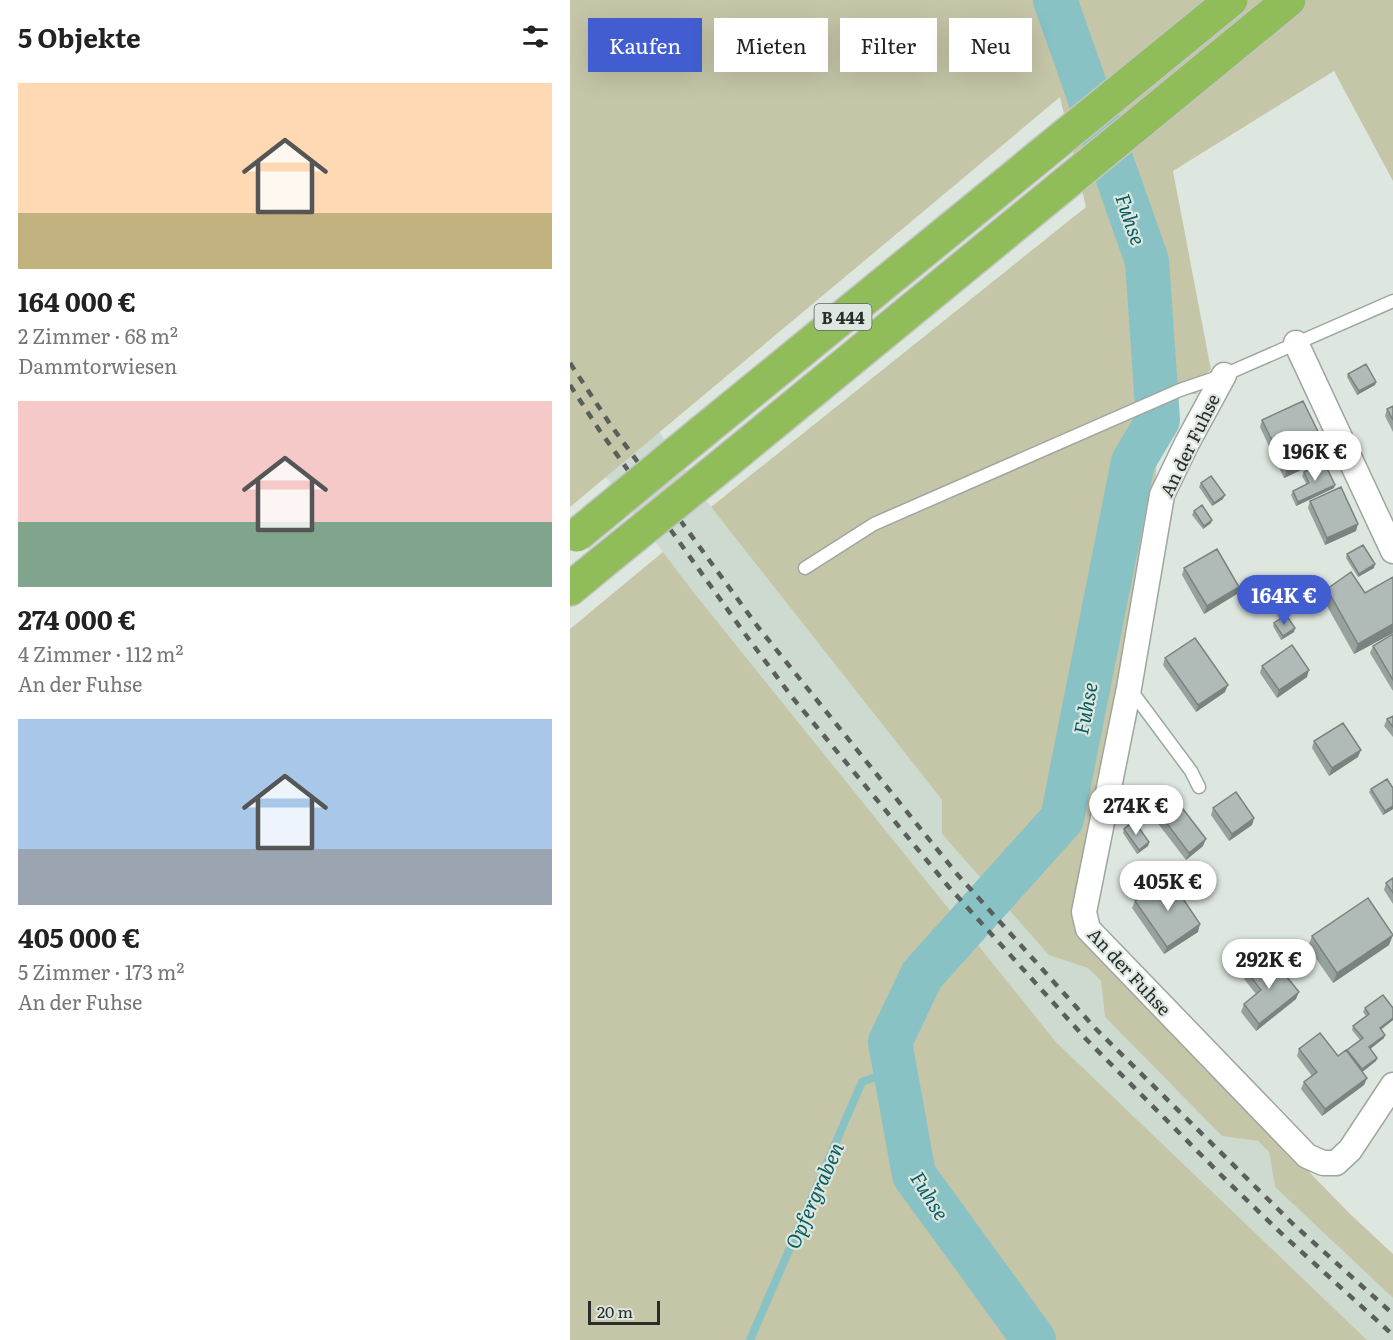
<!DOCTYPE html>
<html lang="de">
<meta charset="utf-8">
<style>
:root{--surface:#fff;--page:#f2f2f2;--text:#222;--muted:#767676;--accent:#415dd0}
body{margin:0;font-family:Literata,serif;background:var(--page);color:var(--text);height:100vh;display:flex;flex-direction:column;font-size:22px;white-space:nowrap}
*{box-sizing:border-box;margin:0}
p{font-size:20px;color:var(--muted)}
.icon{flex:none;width:33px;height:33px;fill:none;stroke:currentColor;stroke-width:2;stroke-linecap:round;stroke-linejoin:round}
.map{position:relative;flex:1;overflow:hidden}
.side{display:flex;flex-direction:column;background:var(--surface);width:570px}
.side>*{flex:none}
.hud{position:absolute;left:18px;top:18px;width:570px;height:54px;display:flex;gap:12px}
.scale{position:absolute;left:18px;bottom:15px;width:72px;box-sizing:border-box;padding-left:6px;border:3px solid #292c2a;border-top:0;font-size:16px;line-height:21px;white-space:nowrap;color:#292c2a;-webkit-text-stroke:4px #dde6df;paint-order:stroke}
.price{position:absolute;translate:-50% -51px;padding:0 14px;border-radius:21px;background:#fff;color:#222;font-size:20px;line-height:39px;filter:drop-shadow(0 2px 3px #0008)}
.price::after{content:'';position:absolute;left:50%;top:36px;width:18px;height:14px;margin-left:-9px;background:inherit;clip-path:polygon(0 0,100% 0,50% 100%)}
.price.selected{background:var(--accent);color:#fff}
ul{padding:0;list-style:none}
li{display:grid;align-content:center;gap:12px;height:318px;padding:0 18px}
li span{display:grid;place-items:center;height:186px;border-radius:0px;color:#555}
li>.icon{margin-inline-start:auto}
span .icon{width:108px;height:108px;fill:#fffc;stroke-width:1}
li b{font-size:26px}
h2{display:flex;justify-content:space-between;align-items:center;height:72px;padding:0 18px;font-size:26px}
.tag{padding:0 21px;border-radius:0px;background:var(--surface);box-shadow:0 6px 24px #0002;font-size:21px;line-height:54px}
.tag.selected{background:var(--accent);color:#fff}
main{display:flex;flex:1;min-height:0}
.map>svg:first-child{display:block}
</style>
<main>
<section class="side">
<h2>5 Objekte<svg class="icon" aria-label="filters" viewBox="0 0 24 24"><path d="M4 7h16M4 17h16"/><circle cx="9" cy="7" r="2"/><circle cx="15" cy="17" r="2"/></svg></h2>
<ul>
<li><span style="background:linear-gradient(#ffd9b3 70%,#c2b280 0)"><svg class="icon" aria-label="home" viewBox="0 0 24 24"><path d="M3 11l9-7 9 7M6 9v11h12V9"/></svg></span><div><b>164 000 €</b><p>2 Zimmer · 68 m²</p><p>Dammtorwiesen</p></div></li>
<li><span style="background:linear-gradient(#f6c9c9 65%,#7fa58c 0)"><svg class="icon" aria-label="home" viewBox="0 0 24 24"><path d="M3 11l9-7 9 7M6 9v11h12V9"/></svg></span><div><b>274 000 €</b><p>4 Zimmer · 112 m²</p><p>An der Fuhse</p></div></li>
<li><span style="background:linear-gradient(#a9c7e8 70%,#9aa5b1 0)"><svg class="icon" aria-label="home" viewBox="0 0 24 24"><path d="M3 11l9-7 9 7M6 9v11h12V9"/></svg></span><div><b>405 000 €</b><p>5 Zimmer · 173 m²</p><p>An der Fuhse</p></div></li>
</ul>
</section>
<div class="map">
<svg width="823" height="1340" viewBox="0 0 823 1340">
<rect width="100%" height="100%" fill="#dde6df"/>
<path fill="#ccdad0" d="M0 302 141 507 372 800V834L479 954 518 968 531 981 535 1017 652 1136 688 1141 699 1152 705 1187 823 1298V1340H797L486 1042 125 594 0 430Z"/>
<path fill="#c5c5a8" d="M0 0H823V181L764 71 603 171 641 370 631 377 627 394 590 393 585 490 504 924 569 997 779 1213 823 1254V1298L705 1187 699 1152 688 1141 652 1136 535 1017 531 981 518 968 479 955 372 834V800L141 507 516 207 490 97 0 507Z
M93 552 125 594 486 1042 797 1340H0V629Z"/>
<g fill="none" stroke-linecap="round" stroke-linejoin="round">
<path stroke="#88c2c5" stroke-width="8" d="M180 1340 292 1082 324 1070"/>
<path stroke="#88c2c5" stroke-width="44" d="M464 1340 344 1175 320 1042 352 975 492 819 563 462 588 420 577 261 485 0"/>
<defs>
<path id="service" d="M235 568 304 524 610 390 654 375 823 301
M560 689 621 771 629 787"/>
<path id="minor" d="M726 343 823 551
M654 375 617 443 592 495 559 688 514 912 518 929 737 1156 753 1163H766L780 1150 823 1085"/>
<path id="trunk" d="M132 432 661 0
M156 462 719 0
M0 589 35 560"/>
</defs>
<use href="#service" stroke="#9ea6a0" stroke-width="15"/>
<use href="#minor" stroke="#9ea6a0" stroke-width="27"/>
<use href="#trunk" stroke="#c3c4c3" stroke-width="36"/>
<use href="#service" stroke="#fff" stroke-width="12"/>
<use href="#minor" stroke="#fff" stroke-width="24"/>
<use href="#trunk" stroke="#90bc5a" stroke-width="33"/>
<path stroke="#5a5f5b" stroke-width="4.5" stroke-dasharray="8 8" stroke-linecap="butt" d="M0 363 40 424 188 627 387 874 525 1028 723 1224 823 1314
M0 385 30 431 175 634 222 697 378 886 516 1039 657 1181 712 1234 823 1335"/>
<defs>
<path id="trunk-bridge" d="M7 535 132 432
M35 560 156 462"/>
</defs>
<use href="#trunk-bridge" stroke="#c3c4c3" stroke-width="36" stroke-linecap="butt"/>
<use href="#trunk-bridge" stroke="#90bc5a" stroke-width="33"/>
</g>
<path fill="#97a19d" d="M778 374 806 382 805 385 787 395 777 377Z
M823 406V432L815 416 817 409Z
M692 420 758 452 755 459 714 478 690 427Z
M734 472 764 488 726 506 721 495 723 491 737 485 732 476Z
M631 483 653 499 642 506 629 487Z
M740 501 786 531 755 545 738 508Z
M624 511 641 523 633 529 622 515Z
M777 554 804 568 788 577 776 558Z
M614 568 669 587 667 594 634 614 612 575Z
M823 577V633L784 654 753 599 757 589 795 593Z
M704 623 724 632 711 640 703 626Z
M823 634V691L800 653 803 646Z
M595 658 655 692 626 712 593 665Z
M692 666 737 677 707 698 690 673Z
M823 716V737L814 726 817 719Z
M744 741 788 757 759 776 742 748Z
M823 788V809L813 815 799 792 801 789Z
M643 808 684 818 682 825 659 841 641 815Z
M586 809 633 846 616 860 583 817Z
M554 829 579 842 578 846 567 854 553 833Z
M823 878V904L814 890 816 883Z
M565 901 628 932 594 954 562 908Z
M742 936 819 945 763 983 738 947Z
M677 972 726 999 686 1031 671 1012 674 1004 686 994 674 979Z
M795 1008H823V1020L811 1030 814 1038 800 1048 807 1058 806 1061 792 1072 797 1078 794 1085 752 1116 731 1089 734 1082 742 1076 727 1056 729 1049 768 1056 777 1052V1050L790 1040 782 1030 783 1026 796 1016 793 1012Z"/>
<path fill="#7b8380" d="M806 382 805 385 787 395 789 391Z
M758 452 755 459 714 478 717 471Z
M765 485 764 488 726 506 728 502Z
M655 495 653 499 642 506 644 503Z
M642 520 641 523 633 529 634 526Z
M788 524 786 531 755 545 757 538Z
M805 564 804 568 788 577 789 574Z
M669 587 667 594 634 614 637 606Z
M823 624V633L784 654 788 644Z
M725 628 724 632 711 640 713 636Z
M739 670 737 677 707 698 709 690Z
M658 685 655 692 626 712 628 705Z
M791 750 788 757 759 776 762 768Z
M823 806V809L813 815 815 811Z
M684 818 682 825 659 841 662 834Z
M636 839 633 846 616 860 619 853Z
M579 842 578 846 567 854 569 850Z
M630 924 628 932 594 954 597 947Z
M823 935 819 945 763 983 767 973Z
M729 992 726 999 686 1031 689 1024Z
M823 1018V1020L808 1031 810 1028Z
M815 1035 814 1038 798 1051 799 1047Z
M807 1058 806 1061 791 1073 792 1069Z
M797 1078 794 1085 752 1116 755 1109Z"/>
<path fill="#b0bbb7" stroke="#7b8380" stroke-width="1.5" d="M796 364 806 382 789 391 778 374Z
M733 401 758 452 717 471 692 420Z
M823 406V420L817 409Z
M754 462 765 485 728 502 723 491 739 483 734 472Z
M641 476 655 495 644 503 631 483Z
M771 487 788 524 757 538 740 501Z
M632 505 642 520 634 526 624 511Z
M793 545 805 564 789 574 777 554Z
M647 549 669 587 637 606 614 568Z
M781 572 795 593 823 577V624L788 644 757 589Z
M716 615 725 628 713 636 704 623Z
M823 634V680L803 646Z
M625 638 658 685 628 705 595 658Z
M722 645 739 670 709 690 692 666Z
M823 716V727L817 719Z
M773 723 791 750 762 768 744 741Z
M817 779 823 788V806L815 811 801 789Z
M666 792 684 818 662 834 643 808Z
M603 796 636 839 619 853 586 809Z
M564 821 579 842 569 850 554 829Z
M599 878 630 924 597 947 565 901Z
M823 878V893L816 883Z
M798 898 823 935 767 973 742 936Z
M699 955 729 992 689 1024 674 1004 691 990 677 972Z
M813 995 823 1008V1018L810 1028 815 1035 799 1047 807 1058 792 1069 777 1050 793 1038 783 1026 799 1014 795 1008Z
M750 1033 768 1056 776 1050 797 1078 755 1109 734 1082 747 1072 729 1049Z"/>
<g text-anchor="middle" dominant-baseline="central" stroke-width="4.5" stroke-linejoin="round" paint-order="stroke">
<rect fill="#dde6df" stroke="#5f6460" stroke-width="1.5" x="244.5" y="304" width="57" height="26" rx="4.5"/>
<g font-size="16" font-weight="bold" fill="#292c2a">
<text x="273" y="317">B 444</text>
</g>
<g font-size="18" fill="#292c2a" stroke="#dde6df">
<text transform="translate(619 445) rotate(-64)">An der Fuhse</text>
<text transform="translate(560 971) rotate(47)">An der Fuhse</text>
</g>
<g font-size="20" font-style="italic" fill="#055d60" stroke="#dde6df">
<text transform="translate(562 219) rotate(71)">Fuhse</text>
<text transform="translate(514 708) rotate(-79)">Fuhse</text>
<text transform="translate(243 1195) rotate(-66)">Opfergraben</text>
<text transform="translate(361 1195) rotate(58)">Fuhse</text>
</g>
</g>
</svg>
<div class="scale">20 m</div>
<b class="price" style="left:745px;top:482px">196K €</b>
<b class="price selected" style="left:714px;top:626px">164K €</b>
<b class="price" style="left:566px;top:836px">274K €</b>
<b class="price" style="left:598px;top:912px">405K €</b>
<b class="price" style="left:699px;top:990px">292K €</b>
<div class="hud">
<a class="tag selected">Kaufen</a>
<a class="tag">Mieten</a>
<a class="tag">Filter</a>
<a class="tag">Neu</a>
</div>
</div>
</main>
